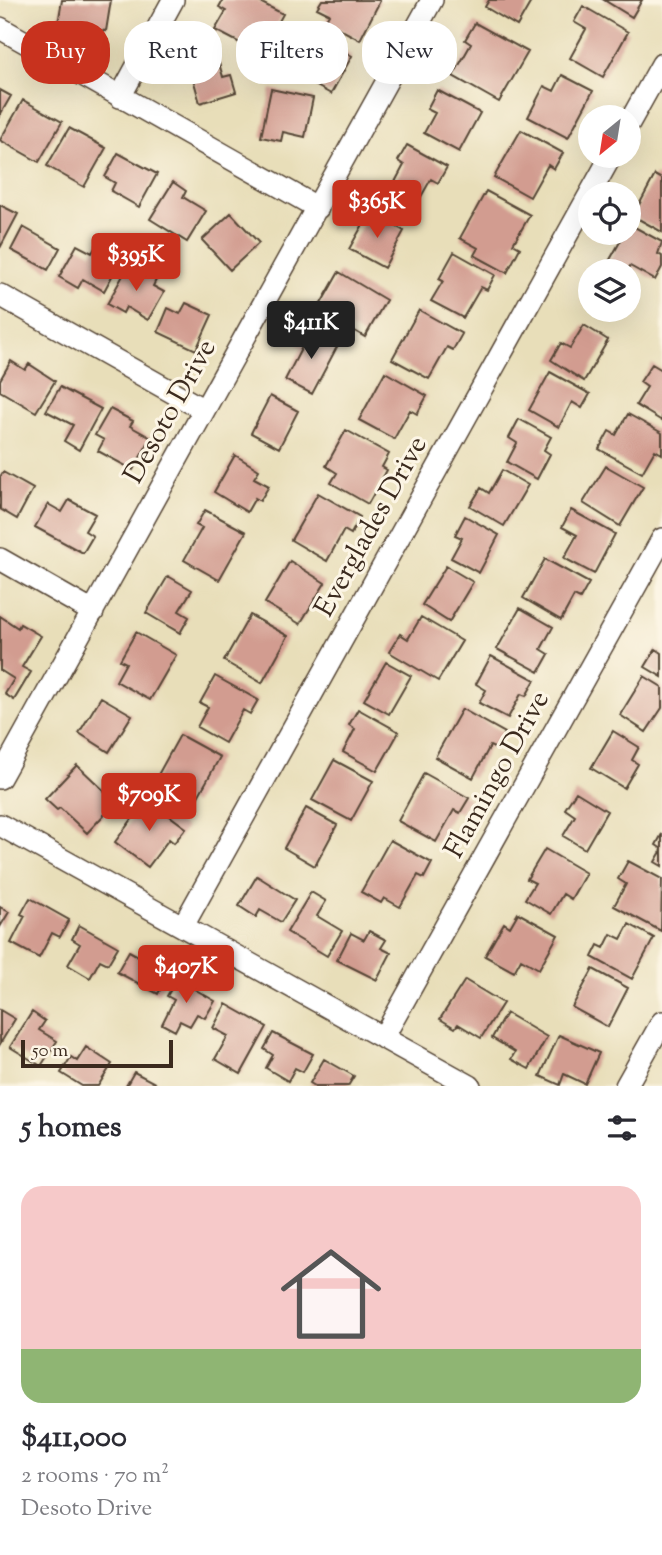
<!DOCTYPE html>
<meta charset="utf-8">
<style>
:root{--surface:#fff;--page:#f7f7f7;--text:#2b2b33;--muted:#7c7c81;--accent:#c8321e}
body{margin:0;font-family:"Sorts Mill Goudy",serif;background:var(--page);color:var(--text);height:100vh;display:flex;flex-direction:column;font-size:26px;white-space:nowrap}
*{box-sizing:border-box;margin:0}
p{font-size:23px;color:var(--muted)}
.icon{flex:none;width:38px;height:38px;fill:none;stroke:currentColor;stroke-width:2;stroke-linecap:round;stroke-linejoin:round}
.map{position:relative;height:1086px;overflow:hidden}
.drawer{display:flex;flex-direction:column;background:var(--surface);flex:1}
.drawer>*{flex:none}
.guide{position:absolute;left:21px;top:21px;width:621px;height:63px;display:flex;gap:14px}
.needle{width:46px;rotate:210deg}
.buttons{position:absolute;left:578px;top:105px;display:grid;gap:14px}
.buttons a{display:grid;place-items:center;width:63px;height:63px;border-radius:50%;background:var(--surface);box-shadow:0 7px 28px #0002;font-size:35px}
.scale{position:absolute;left:21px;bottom:18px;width:152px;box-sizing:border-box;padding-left:7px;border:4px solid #3b2a1e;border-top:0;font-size:19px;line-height:24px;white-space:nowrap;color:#3b2a1e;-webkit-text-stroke:5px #fcf5e5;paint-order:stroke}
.price{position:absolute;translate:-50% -60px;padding:0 16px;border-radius:7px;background:var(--accent);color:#fff;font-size:23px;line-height:46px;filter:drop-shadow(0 2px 4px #0008)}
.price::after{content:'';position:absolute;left:50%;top:42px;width:21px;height:16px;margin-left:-10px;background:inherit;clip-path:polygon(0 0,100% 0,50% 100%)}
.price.selected{background:#222;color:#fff}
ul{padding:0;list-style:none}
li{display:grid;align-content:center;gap:14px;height:371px;padding:0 21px}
li span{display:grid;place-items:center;height:217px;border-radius:21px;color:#555}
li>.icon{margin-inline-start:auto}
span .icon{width:126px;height:126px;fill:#fffc;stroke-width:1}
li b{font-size:30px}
h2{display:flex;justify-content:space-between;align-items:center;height:84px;padding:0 21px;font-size:30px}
.pill{padding:0 24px;border-radius:28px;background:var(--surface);box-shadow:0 7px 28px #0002;font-size:24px;line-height:63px}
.pill.selected{background:var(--accent);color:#fff}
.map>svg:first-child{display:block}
</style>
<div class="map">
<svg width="662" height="1086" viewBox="0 0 662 1086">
<rect width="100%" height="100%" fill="#fcf5e5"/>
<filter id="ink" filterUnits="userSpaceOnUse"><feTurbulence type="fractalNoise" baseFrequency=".0143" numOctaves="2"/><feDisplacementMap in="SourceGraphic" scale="14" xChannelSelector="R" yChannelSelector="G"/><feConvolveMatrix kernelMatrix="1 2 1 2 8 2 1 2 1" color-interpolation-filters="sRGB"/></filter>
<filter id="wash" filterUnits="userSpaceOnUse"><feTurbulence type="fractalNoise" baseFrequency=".00686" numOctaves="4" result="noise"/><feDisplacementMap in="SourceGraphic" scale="28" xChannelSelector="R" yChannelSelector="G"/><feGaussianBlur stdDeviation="1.57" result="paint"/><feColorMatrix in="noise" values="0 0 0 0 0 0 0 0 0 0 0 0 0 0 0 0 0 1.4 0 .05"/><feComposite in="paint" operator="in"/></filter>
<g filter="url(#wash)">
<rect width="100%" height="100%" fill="#e8deb9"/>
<g id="blocks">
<path fill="#d29c90" d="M62 0H111L106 31 58 24Z
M223 0H256L283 14 261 54 215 30 226 11 219 7Z
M322 0H378L380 1 360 40 325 21 329 14 317 8Z
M489 0H532L517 26 485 7Z
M604 0H642L632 17Z
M583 6 628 32 603 77 570 58 586 29 574 22Z
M475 23 528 52 499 102 453 76 471 44 465 40Z
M325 41 352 56 331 94 295 74 305 57 313 62Z
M216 53 223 77 231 75 236 92 200 103 188 61Z
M562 75 593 91 568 138 528 117 544 86 554 91Z
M271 89 313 98 305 137 283 132 281 141 261 137Z
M0 90 11 96 0 115Z
M437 90 480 113 459 152 424 133 435 113 427 109Z
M23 100 62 122 39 162 0 140Z
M69 128 106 148 84 187 47 166Z
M521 130 563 153 554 169 548 165 530 197 494 177Z
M407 145 447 167 438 183 431 179 413 211 387 197 404 165 398 161Z
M118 153 157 174 139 207 111 191 115 183 105 177Z
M655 175 662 179V232L633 216Z
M173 182 186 191 183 197 206 211 187 242 150 219Z
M486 191 530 215 513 244 520 248 507 273 474 255 478 248 460 238Z
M0 205 18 214 0 248Z
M370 212 404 231 384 268 349 249Z
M231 213 259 243 230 270 202 240Z
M629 224 662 242 658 254 662 256V267L655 280 630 266 627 271H617L607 265 625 233H628Z
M23 227 60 248 48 270 11 250Z
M99 241 124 254 104 291 83 279 78 288 59 277 77 245 92 253Z
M454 252 495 275 487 290 481 287 463 318 431 301 443 281 439 279Z
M130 263 157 278 153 286 164 292 148 320 126 307 123 313 107 304Z
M339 272 386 300 365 337 318 309Z
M186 303 212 315 196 350 158 332 168 308 180 314Z
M419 310 462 334 453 350 447 347 429 379 392 359Z
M593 310H617L612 320Z
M584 325 608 340 584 381 551 360 561 343 570 348Z
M306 328 338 345 312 394 285 380 302 347 297 345Z
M11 361 25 370 29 364 55 381 36 412 0 391V380Z
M652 364 662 370V421L636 405 647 387 640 382Z
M385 372 427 396 417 414 410 410 394 439 359 420Z
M550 372 590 394 582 408 572 402 559 427 529 410Z
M60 387 101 409 79 450 64 441 73 425 46 411Z
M270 396 298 411 279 448 251 433Z
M110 409 133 421 130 426 151 438 133 470 98 451 104 440 95 435Z
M628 414 662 433V454L655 450 642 473 599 449 609 431 616 435Z
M519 419 551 437 544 450 550 454 537 479 507 462 517 443 509 438Z
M346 430 389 454 382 467 387 470 368 504 331 483 337 473 326 466Z
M235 455 259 470 254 478 269 486 260 501 255 498 247 512 214 492Z
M606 466 643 487 620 526 583 503Z
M502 470 528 485 504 526 470 506 481 488 489 493Z
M3 472 33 489 17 519 0 509V477Z
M318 493 360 517 351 534 344 530 327 561 291 540Z
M69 500 95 514 85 531 93 536 83 553 35 527 48 504 62 512Z
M205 510 246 532 219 580 184 560 202 528 196 525Z
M571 510 615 534 594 574 564 558 577 535 562 527Z
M465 516 499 535 479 573 451 558 462 538 455 535Z
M545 559 589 583 580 599 574 596 561 620 523 598Z
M290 561 325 583 300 624 265 603Z
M446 566 473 582 449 622 422 605Z
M168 576 192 590 179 611 189 617 180 633 146 613Z
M520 608 553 627 541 649 549 654 539 672 497 649Z
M250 615 288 636 262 683 224 661Z
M0 616 18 628 20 624 41 636 22 667 31 672 14 700 5 694 14 679 0 670Z
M421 617 462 641 438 681 389 652 400 634 408 639Z
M136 632 176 655 150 700 116 681 126 663 120 660Z
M656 649 662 653V677L645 667Z
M491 656 535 680 526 696 521 694 508 718 479 703 486 690 476 684Z
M386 662 411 676 389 714 364 700Z
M215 676 258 700 250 714 243 710 225 743 197 727 208 707 200 703Z
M644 676 662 687V708L646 732 620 715Z
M101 697 132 715 109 752 79 733Z
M358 709 399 732 377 771 343 752 355 729 349 725Z
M462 709 505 733 496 749 490 746 473 778 435 757Z
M613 731 639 747 632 760 638 764 624 788 591 768Z
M180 735 220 757 194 804 154 782Z
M334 760 373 781 351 821 312 800Z
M77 765 116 802 87 833 60 808 57 810 45 799Z
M424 773 469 798 460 813 454 810 436 842 398 821Z
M576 792 607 811 585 849 563 836 575 816 565 809Z
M147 799 186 828 174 843 169 839 148 867 115 842Z
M306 808 337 825 315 866 284 848Z
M662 834V849L656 845Z
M390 840 432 863 424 878 418 875 400 907 384 898 381 903 361 892Z
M545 849 586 873 571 899 563 894 551 914 525 899 535 883 527 879Z
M662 850V866L655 862Z
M628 861 662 879 661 931 614 906 626 884 618 879Z
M257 876 295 900 281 922 260 910 256 917 239 906Z
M311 892 326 901 317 916 342 931 327 956 287 932Z
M30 898 69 920 60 937 52 933 39 958 11 943 25 916 21 914Z
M0 907 9 912 0 927Z
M518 913 558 935 539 969 521 959 514 972 485 956 504 923 510 927Z
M629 924 654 938 632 979 592 957 598 945 604 948 611 934 621 939Z
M79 925 118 947 108 964 100 960 90 978 68 965 80 944 72 939Z
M369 931 386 940 381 948 391 953 377 980 337 960 351 933 364 940Z
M129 951 169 973 158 994 117 972Z
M593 969 628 988 608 1027 572 1007Z
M177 979 215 1001 205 1018 197 1014 190 1026 180 1021 175 1031 162 1024 174 1000 167 996Z
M465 980 503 1003 481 1038 458 1024 455 1028 440 1019Z
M226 1004 267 1027 241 1074 215 1059 228 1036 213 1028Z
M0 1010 15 1019 0 1044Z
M32 1012 45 1021 39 1030 57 1041 41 1066 10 1047Z
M506 1013 547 1037 529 1069 511 1059 515 1052 492 1038Z
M273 1033 313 1054 303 1072 295 1068 288 1081 266 1068 273 1055 264 1049Z
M559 1035 599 1053 585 1084 564 1074 560 1085 540 1076Z
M86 1047 112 1064 98 1086H82L61 1073 71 1057 77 1061Z
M324 1059 354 1076 348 1086H315L310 1083Z
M134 1072 155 1083 153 1086H126Z"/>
</g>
</g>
<g filter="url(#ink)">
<use href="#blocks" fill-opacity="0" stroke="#554535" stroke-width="2"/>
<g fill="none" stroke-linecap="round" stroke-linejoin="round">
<defs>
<path id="minor" d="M0 28 318 208
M120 97 173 0
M628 125 662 64
M0 295 204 410
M0 559 93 612
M0 778 432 0
M0 825 470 1086
M183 926 611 156
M383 1038 662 539
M626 1086 662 1022"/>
</defs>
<use href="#minor" stroke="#554535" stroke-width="24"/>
<use href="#minor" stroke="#fff" stroke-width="21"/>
</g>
</g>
<g text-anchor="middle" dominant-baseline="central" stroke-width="6" stroke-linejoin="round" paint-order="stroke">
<g font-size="28" fill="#3b2a1e" stroke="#fcf5e5">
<text transform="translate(171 412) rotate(-61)">Desoto Drive</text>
<text transform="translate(372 527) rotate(-61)">Everglades Drive</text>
<text transform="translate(498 775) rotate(-61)">Flamingo Drive</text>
</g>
</g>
</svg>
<div class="buttons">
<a><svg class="needle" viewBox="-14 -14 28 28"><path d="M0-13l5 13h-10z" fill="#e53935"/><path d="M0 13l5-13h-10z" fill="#7c7c81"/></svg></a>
<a><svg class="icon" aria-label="locate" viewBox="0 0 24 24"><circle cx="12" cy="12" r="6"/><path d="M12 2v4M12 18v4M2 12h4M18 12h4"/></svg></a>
<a><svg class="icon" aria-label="layers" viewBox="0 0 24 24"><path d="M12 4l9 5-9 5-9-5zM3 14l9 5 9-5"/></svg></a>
</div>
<div class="scale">50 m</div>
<b class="price" style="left:377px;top:240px">$365K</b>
<b class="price" style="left:136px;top:293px">$395K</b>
<b class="price selected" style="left:311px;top:361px">$411K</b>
<b class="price" style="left:149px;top:833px">$709K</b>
<b class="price" style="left:186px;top:1005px">$407K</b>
<div class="guide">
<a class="pill selected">Buy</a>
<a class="pill">Rent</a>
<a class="pill">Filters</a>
<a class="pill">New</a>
</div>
</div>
<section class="drawer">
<h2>5 homes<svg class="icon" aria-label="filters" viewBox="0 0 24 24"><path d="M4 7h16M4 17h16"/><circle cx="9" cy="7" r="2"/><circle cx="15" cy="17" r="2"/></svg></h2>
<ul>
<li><span style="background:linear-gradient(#f6c9c9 75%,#8fb573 0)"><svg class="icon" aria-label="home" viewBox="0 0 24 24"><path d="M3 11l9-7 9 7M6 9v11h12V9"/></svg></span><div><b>$411,000</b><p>2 rooms · 70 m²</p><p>Desoto Drive</p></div></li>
</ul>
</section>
